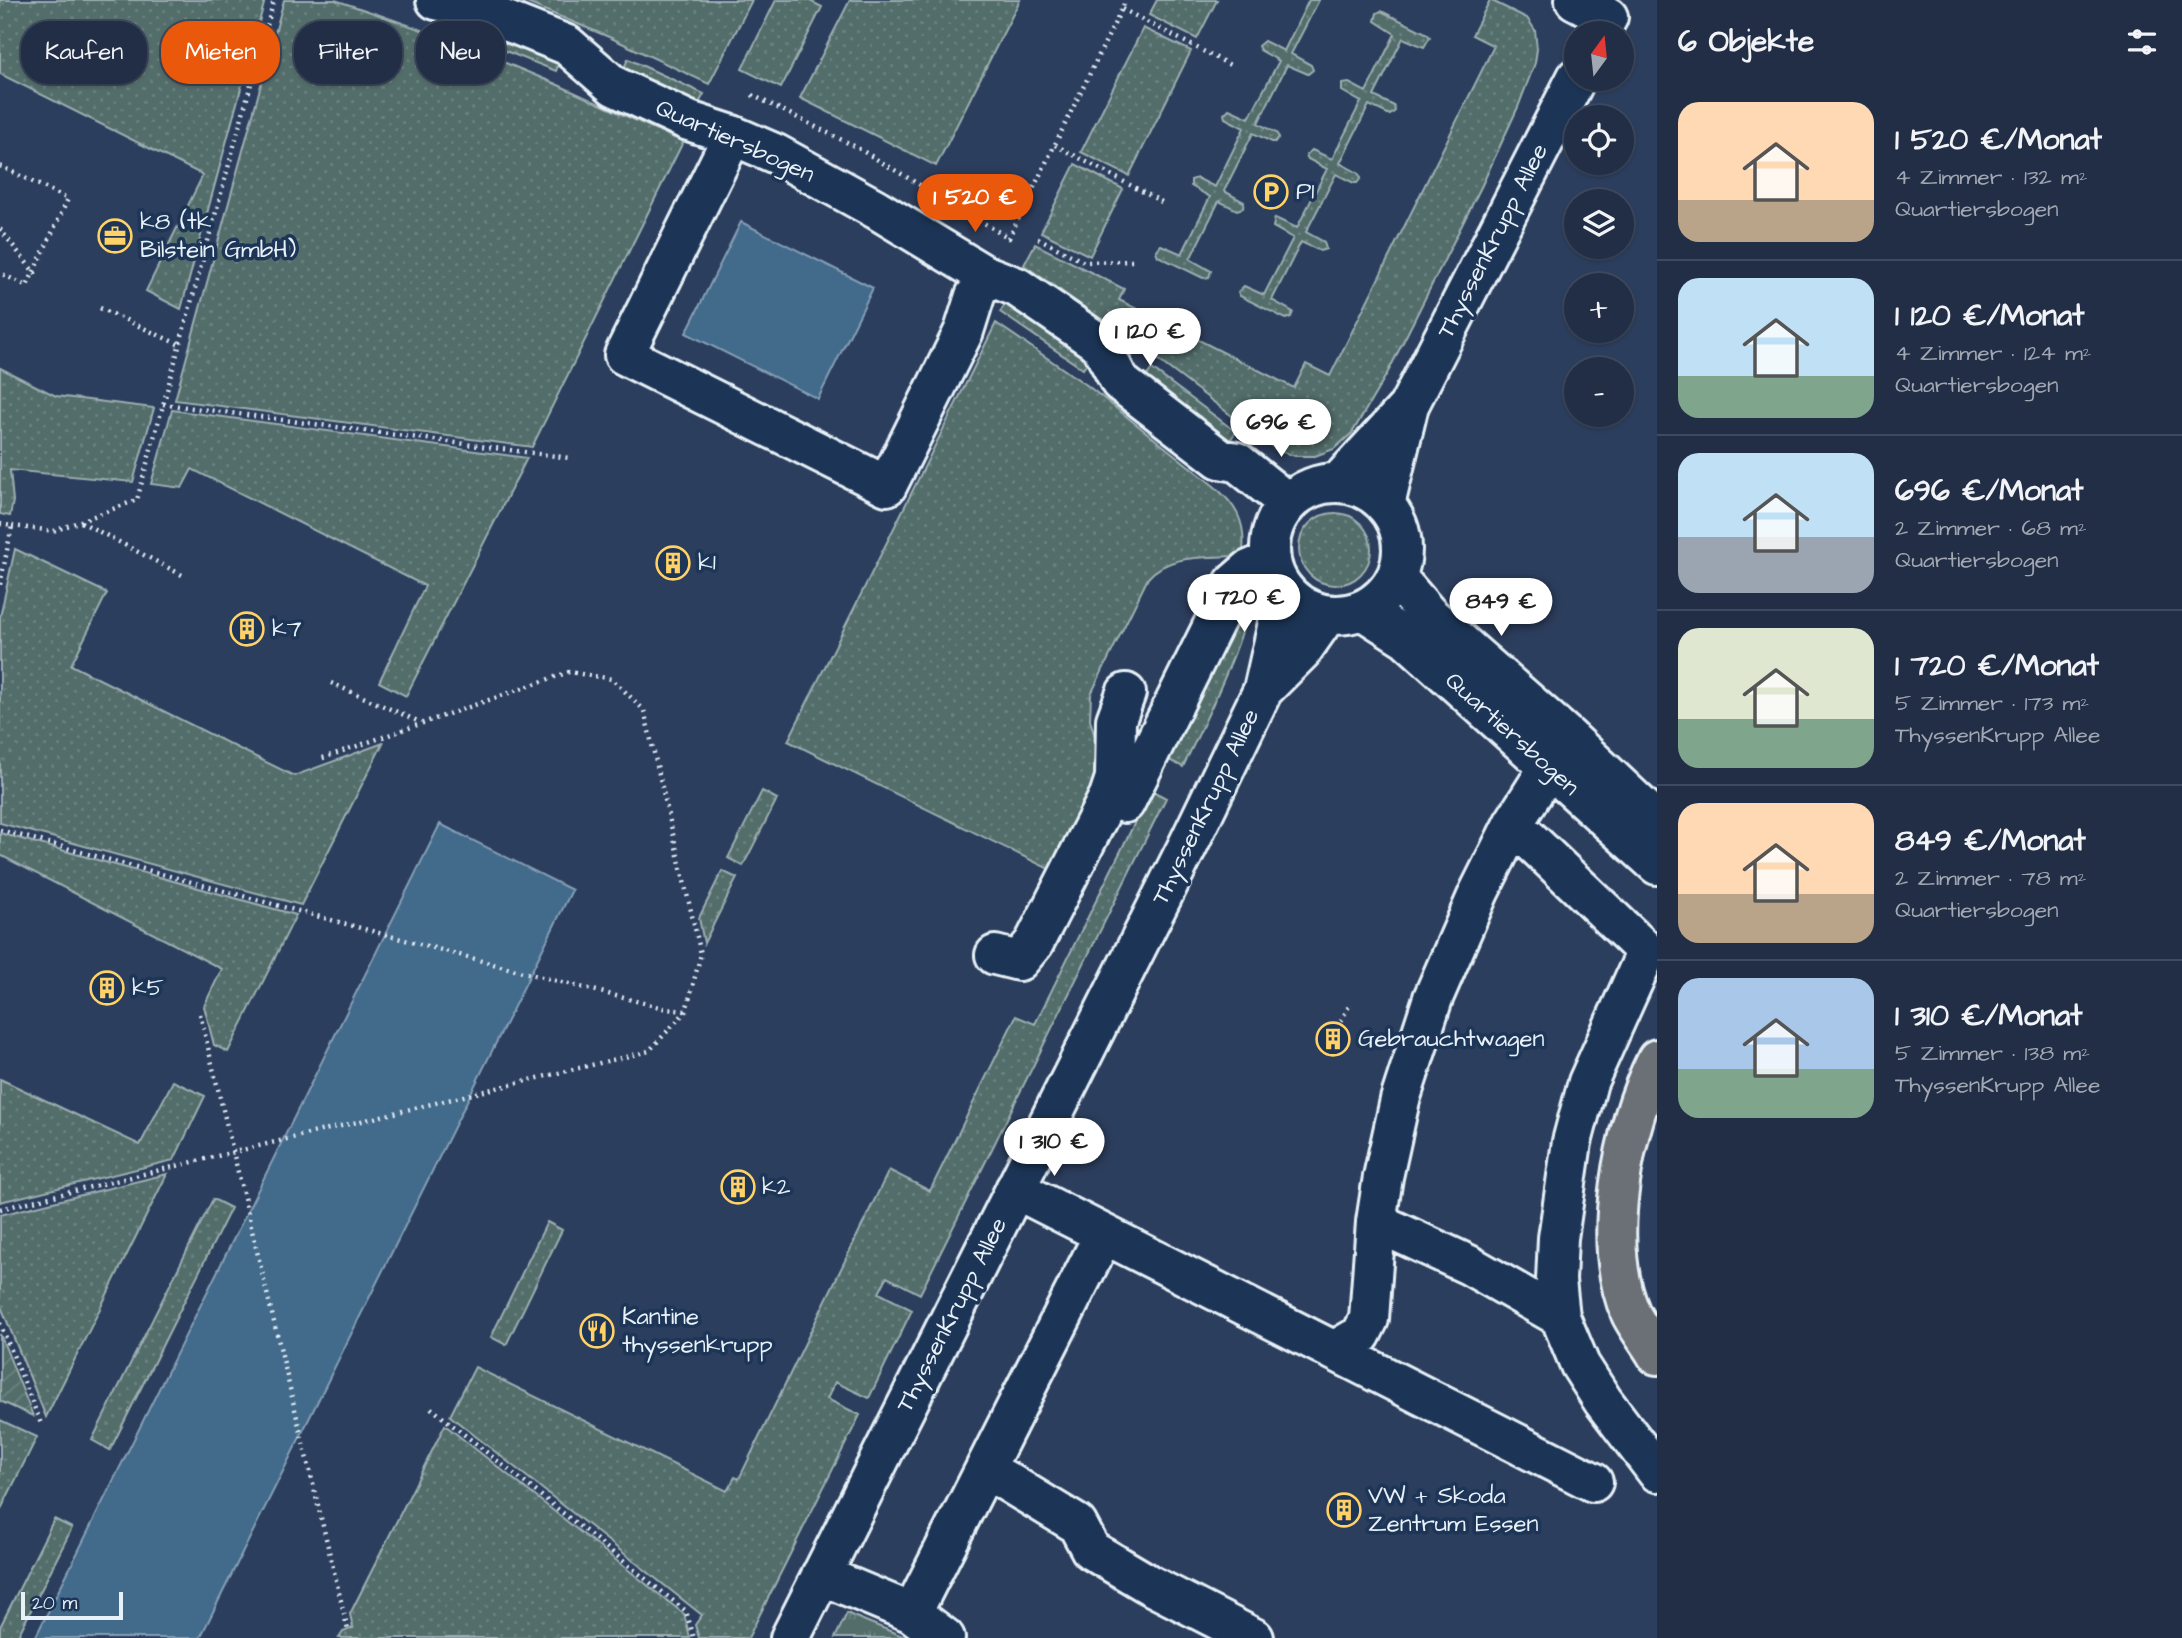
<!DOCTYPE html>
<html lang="de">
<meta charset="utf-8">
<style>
:root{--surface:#212e46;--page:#2d3a51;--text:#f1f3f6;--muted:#a2a8b3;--line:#3e4a5f;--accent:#ea580c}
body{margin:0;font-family:"Architects Daughter",sans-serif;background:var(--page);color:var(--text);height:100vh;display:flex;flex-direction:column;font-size:26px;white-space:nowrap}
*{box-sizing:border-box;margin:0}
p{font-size:23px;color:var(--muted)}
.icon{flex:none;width:38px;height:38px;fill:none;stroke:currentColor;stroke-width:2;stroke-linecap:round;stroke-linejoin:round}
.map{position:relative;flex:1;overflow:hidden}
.details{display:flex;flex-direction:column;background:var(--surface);width:525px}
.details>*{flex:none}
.guide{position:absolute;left:21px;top:21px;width:665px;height:63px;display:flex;gap:14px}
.needle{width:46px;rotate:15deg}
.controls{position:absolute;left:1564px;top:21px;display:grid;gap:14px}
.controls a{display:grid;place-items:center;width:70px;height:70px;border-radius:50%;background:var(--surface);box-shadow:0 2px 5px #0004,0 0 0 2px var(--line);font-size:35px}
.scale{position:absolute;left:21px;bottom:18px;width:102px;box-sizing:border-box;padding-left:7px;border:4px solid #e8f1f8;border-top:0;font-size:19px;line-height:24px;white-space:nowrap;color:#e8f1f8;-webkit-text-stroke:5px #1d3557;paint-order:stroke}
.price{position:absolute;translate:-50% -60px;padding:0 16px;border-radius:24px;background:#fff;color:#222;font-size:23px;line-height:46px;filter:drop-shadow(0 2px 4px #0008)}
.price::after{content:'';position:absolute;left:50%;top:42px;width:21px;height:16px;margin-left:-10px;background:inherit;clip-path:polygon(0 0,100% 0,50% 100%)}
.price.on{background:var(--accent);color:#fff}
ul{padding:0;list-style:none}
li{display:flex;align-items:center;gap:21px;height:175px;padding:0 21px}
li+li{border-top:2px solid var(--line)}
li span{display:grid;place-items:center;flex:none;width:196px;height:140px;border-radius:21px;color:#555}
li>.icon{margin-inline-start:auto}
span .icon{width:84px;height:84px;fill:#fffc;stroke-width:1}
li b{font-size:30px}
h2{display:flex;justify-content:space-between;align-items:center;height:84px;padding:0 21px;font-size:30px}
.pill{padding:0 24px;border-radius:28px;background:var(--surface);box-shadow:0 2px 5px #0004,0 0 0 2px var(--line);font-size:24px;line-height:63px}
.pill.on{background:var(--accent);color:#fff}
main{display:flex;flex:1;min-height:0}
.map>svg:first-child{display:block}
</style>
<main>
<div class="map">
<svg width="1657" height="1638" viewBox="0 0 1657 1638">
<defs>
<pattern id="grass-dots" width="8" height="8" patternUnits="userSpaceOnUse" patternTransform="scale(1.75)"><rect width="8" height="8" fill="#526d6a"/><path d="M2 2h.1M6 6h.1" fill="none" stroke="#6b8280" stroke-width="1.8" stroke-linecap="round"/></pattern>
<pattern id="park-tufts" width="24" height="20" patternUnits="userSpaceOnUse" patternTransform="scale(1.75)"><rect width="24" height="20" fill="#526d6a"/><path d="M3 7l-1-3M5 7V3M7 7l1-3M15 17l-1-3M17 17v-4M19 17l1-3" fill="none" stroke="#6b8280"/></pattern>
<pattern id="garden-furrows" width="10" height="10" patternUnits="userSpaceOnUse" patternTransform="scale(1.75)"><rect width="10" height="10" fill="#526d6a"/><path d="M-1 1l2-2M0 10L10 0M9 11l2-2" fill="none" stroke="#6b8280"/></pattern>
</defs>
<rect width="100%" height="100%" fill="#2c3e5d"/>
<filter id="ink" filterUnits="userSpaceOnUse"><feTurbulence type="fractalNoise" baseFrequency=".0143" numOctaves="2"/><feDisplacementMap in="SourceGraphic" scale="14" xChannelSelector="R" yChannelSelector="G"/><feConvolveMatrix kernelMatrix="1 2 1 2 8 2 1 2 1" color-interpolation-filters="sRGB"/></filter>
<g filter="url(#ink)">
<path fill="url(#grass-dots)" stroke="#9dafb1" stroke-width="2" d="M0 0H265L181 309 146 291 203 175 0 74Z
M284 0H335L374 13 453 41 556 84 683 142 532 447 175 400Z
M520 0H752L709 84 609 37Z
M776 0H808L822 7 781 88 742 69Z
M850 0H1020L936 166 800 98Z
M1157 0H1217L1197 39 1149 15Z
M1309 0H1319L1291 54 1311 65 1313 70 1308 74 1287 65 1258 123 1276 133 1279 137 1275 142H1272L1253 133 1224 191 1244 202 1243 208 1237 210 1219 201 1190 259 1211 271 1209 277 1203 278 1158 256 1156 251 1161 245 1182 254 1210 197 1191 186V180L1197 178 1215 187 1244 128 1225 118 1224 114 1229 109 1249 118 1279 61 1260 50 1258 46 1264 41 1284 51Z
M1490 0 1527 18 1535 30 1537 49 1535 63 1518 107 1482 185 1388 372 1352 433 1334 449 1315 456H1295L1277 450 1141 347 1024 265 1035 244 1124 289 1119 300 1294 388 1306 364 1330 376 1494 46 1472 35Z
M1381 11 1426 33 1430 37 1424 47 1403 38 1374 96 1394 106 1395 111 1390 115 1369 105 1340 163 1358 173 1361 178 1357 183H1354L1336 174 1306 232 1324 242 1326 249 1320 251 1301 242 1272 300 1293 312 1291 317 1286 319 1240 296 1238 292 1244 286 1264 295 1293 238 1273 227 1275 218 1297 228 1327 169 1308 159 1306 155 1312 150 1332 159 1361 102 1342 91V84L1349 83 1366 92 1395 34 1375 21 1377 13Z
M476 21 562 56 556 71 470 37Z
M1143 28 1191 51 1129 176 1081 152Z
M628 59 704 94 696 109 619 79Z
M1075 164 1123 189 1090 256 1041 232Z
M1009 298 1095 351 1083 369 1000 312Z
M996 323 1088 386 1214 486C1235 504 1246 521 1243 550L1233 556C1204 558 1169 554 1148 578L1091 694 1090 720 1104 766 1053 871 788 741Z
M0 368 56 396 154 408 133 482 10 470 13 501 10 516 0 514Z
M1152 369 1236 432 1223 449 1139 386Z
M172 410 527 458 406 696 379 682 425 586 192 469 182 488 151 484Z
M1299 549a36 36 0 1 1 72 0a36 36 0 1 1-72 0Z
M15 549 107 593 71 665 294 776 383 743 301 905 0 823V617Z
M1249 591C1255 623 1199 733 1183 767L1159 755Z
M1149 789 1166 798 920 1294 887 1277 879 1293 912 1310 869 1398 835 1382 827 1399 860 1415 748 1638H699L695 1625 702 1615 450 1416 475 1367 727 1491 735 1477 739 1479 889 1170 930 1191 1016 1016 1035 1024 1141 810Z
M762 791 777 799 743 866 728 858Z
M0 833 296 915 228 1052 214 1045 204 1006 222 969 0 855Z
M722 871 737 878 704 943 699 918Z
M0 1079 140 1145 173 1081 205 1096 174 1160 0 1202Z
M167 1174 46 1417 0 1304V1215Z
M213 1199 231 1208 110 1450 92 1440Z
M547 1222 562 1230 506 1345 491 1337Z
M0 1420 37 1437 0 1511Z
M445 1425 684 1614 690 1638H339L343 1632 353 1628 350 1614Z
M54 1519 72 1528 17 1638H0V1627Z"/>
<path fill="url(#park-tufts)" stroke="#9dafb1" stroke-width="2" d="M847 1613 853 1616 907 1638H835Z"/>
<path fill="url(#garden-furrows)" stroke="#9dafb1" stroke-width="2" d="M0 1334 33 1416 0 1401Z"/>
<path fill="#436a8b" stroke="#85a0b7" stroke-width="2" d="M741 222 873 288 818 399 686 333Z
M440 824 572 890 200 1638H35Z"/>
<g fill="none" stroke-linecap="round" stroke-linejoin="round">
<defs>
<path id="minor" d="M436 0 479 10 567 45 614 86 689 121 732 135 776 154 876 209 983 274 1017 287 1100 344 1120 382 1220 459 1237 462 1288 503
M1575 0 1608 17 1599 33
M725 151 624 355 887 486 964 331 975 296
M1270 549a66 66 0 1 1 132 0a66 66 0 1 1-132 0Z
M1338 483 1408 407
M1385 505 1409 405 1577 77
M1396 577 1428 614 1568 737 1657 821
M1362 610 1406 638 1657 865
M1263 690 1301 652 1327 615
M1125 803 1234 583 1249 570 1270 561
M1513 824 1643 948 1646 953 1588 1082 1572 1142 1558 1238 1556 1280 1560 1317 1580 1365 1603 1401 1657 1472
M995 955 1019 961 1034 943 1109 796 1115 778 1116 720 1126 693
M1015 1189 1593 1482
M1376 1222 1469 1265 1560 1317
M1335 1350 1361 1335 1369 1319 1376 1222 1383 1177 1400 1100 1433 998 1479 892 1513 824 1568 737
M986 1469 1077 1524 1091 1550 1150 1585 1254 1638
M821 1575 912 1613 945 1638
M912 1613 1103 1236
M790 1638 1188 845 1263 690 1285 592"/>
<path id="major" d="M1657 1059C1623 1126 1600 1243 1631 1314 1638 1328 1649 1341 1657 1355"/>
</defs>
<use href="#minor" stroke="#e8f1f8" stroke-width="44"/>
<use href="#major" stroke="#e8f1f8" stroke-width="44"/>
<path stroke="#e8f1f8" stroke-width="4.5" stroke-dasharray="2 5" stroke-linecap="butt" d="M1122 9 1230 65
M752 95 856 147 1009 238 1126 0
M1055 145 1162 202
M0 166 68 199 27 286 0 273
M0 229 37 276
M1038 238 1084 262 1133 261
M100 308 180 345
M163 404 570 458
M81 522 186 577
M0 524 12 526 0 585
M12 526 54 531 137 500 274 0
M331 683 420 722
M0 830 530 974 667 1009 686 1011
M200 1014 348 1630
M1341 1021 1350 1004
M0 1209 649 1051 686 1011 701 954 644 710 612 679 569 672 320 759
M0 1323 42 1426
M431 1408 686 1611 694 1638"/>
<use href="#minor" stroke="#1d3557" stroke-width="38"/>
<use href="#major" stroke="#6b6f75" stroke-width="38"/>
</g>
</g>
<defs>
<symbol id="parking-ring" viewBox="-11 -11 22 22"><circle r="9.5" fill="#1d3557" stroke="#ffd166" stroke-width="1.5"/><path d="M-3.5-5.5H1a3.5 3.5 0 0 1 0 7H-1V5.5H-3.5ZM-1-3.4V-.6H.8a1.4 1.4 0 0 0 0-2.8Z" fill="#ffd166"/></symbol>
<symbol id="office-ring" viewBox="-11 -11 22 22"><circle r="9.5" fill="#1d3557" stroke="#ffd166" stroke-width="1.5"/><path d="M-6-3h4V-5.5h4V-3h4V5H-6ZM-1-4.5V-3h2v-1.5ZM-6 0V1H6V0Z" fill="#ffd166"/></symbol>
<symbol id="building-ring" viewBox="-11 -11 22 22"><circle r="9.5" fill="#1d3557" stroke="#ffd166" stroke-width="1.5"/><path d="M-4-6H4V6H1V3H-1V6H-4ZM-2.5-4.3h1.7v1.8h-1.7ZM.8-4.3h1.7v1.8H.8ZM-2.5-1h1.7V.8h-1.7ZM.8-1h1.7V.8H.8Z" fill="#ffd166"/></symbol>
<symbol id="restaurant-ring" viewBox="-11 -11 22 22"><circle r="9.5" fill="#1d3557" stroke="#ffd166" stroke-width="1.5"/><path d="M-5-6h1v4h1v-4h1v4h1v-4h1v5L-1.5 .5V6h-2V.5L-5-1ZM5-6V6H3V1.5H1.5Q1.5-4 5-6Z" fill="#ffd166"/></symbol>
</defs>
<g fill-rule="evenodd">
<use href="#parking-ring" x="1252" y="173" width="38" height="38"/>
<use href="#office-ring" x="96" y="217" width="38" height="38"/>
<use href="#building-ring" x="654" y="544" width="38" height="38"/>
<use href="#building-ring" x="228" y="610" width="38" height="38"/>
<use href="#building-ring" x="88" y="969" width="38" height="38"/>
<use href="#building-ring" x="1314" y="1020" width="38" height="38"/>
<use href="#building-ring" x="719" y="1168" width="38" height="38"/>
<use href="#restaurant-ring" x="578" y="1312" width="38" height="38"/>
<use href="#building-ring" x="1325" y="1491" width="38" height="38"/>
</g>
<g text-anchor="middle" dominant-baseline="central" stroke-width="7" stroke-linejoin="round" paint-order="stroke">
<g font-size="24" fill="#e8f1f8" stroke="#1d3557">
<text transform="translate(735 141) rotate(24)">Quartiersbogen</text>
<text transform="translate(1493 241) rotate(-63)">ThyssenKrupp Allee</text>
<text transform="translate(1512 734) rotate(42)">Quartiersbogen</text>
<text transform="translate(1206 807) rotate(-64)">ThyssenKrupp Allee</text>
<text transform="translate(952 1315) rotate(-63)">ThyssenKrupp Allee</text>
</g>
<g font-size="24" fill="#e8f1f8" stroke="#1d3557" text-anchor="start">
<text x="1296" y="192">P1</text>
<text x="140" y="222">k8 (tk<tspan x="140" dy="28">Bilstein GmbH)</tspan></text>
<text x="698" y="563">k1</text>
<text x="272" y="629">k7</text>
<text x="132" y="988">k5</text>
<text x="1358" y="1039">Gebrauchtwagen</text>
<text x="762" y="1187">k2</text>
<text x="622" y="1317">Kantine<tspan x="622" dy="28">thyssenkrupp</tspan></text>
<text x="1368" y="1496">VW + Skoda<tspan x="1368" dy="28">Zentrum Essen</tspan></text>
</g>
</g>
</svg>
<div class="controls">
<a><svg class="needle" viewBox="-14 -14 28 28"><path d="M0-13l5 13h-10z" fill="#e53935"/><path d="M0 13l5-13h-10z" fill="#a2a8b3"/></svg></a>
<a><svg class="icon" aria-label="locate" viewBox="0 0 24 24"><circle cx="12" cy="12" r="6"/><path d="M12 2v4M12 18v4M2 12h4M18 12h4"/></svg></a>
<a><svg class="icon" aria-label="layers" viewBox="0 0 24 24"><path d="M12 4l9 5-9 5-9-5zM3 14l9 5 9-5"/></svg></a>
<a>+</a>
<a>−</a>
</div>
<div class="scale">20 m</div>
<b class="price on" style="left:975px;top:234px">1 520 €</b>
<b class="price" style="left:1150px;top:368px">1 120 €</b>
<b class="price" style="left:1281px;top:459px">696 €</b>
<b class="price" style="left:1244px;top:634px">1 720 €</b>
<b class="price" style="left:1501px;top:638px">849 €</b>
<b class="price" style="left:1054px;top:1178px">1 310 €</b>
<div class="guide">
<a class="pill">Kaufen</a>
<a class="pill on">Mieten</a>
<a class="pill">Filter</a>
<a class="pill">Neu</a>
</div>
</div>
<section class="details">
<h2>6 Objekte<svg class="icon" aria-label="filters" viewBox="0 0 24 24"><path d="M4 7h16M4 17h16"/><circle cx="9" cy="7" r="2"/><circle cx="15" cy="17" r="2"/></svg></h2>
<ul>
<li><span style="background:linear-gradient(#ffd9b3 70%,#b9a48a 0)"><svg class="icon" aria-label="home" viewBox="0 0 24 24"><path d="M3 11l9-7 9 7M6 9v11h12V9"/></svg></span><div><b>1 520 €/Monat</b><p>4 Zimmer · 132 m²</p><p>Quartiersbogen</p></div></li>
<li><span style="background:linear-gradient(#bfe0f5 70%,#7fa58c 0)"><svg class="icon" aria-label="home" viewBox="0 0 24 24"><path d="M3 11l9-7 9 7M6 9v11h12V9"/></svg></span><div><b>1 120 €/Monat</b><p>4 Zimmer · 124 m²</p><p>Quartiersbogen</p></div></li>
<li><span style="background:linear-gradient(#bfe0f5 60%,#9aa5b1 0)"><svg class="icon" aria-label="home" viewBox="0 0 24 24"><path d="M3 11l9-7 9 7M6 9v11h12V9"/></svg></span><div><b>696 €/Monat</b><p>2 Zimmer · 68 m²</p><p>Quartiersbogen</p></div></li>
<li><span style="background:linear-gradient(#dfe7d0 65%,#7fa58c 0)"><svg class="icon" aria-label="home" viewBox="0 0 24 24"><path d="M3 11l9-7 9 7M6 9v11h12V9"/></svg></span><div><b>1 720 €/Monat</b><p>5 Zimmer · 173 m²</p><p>ThyssenKrupp Allee</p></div></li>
<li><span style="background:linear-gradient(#ffd9b3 65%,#b9a48a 0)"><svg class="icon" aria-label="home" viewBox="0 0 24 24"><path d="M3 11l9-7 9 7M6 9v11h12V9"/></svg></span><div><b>849 €/Monat</b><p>2 Zimmer · 78 m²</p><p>Quartiersbogen</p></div></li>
<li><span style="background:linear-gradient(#a9c7e8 65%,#7fa58c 0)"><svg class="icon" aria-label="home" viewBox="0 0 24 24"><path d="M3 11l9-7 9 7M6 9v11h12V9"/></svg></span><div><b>1 310 €/Monat</b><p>5 Zimmer · 138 m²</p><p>ThyssenKrupp Allee</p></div></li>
</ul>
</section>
</main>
